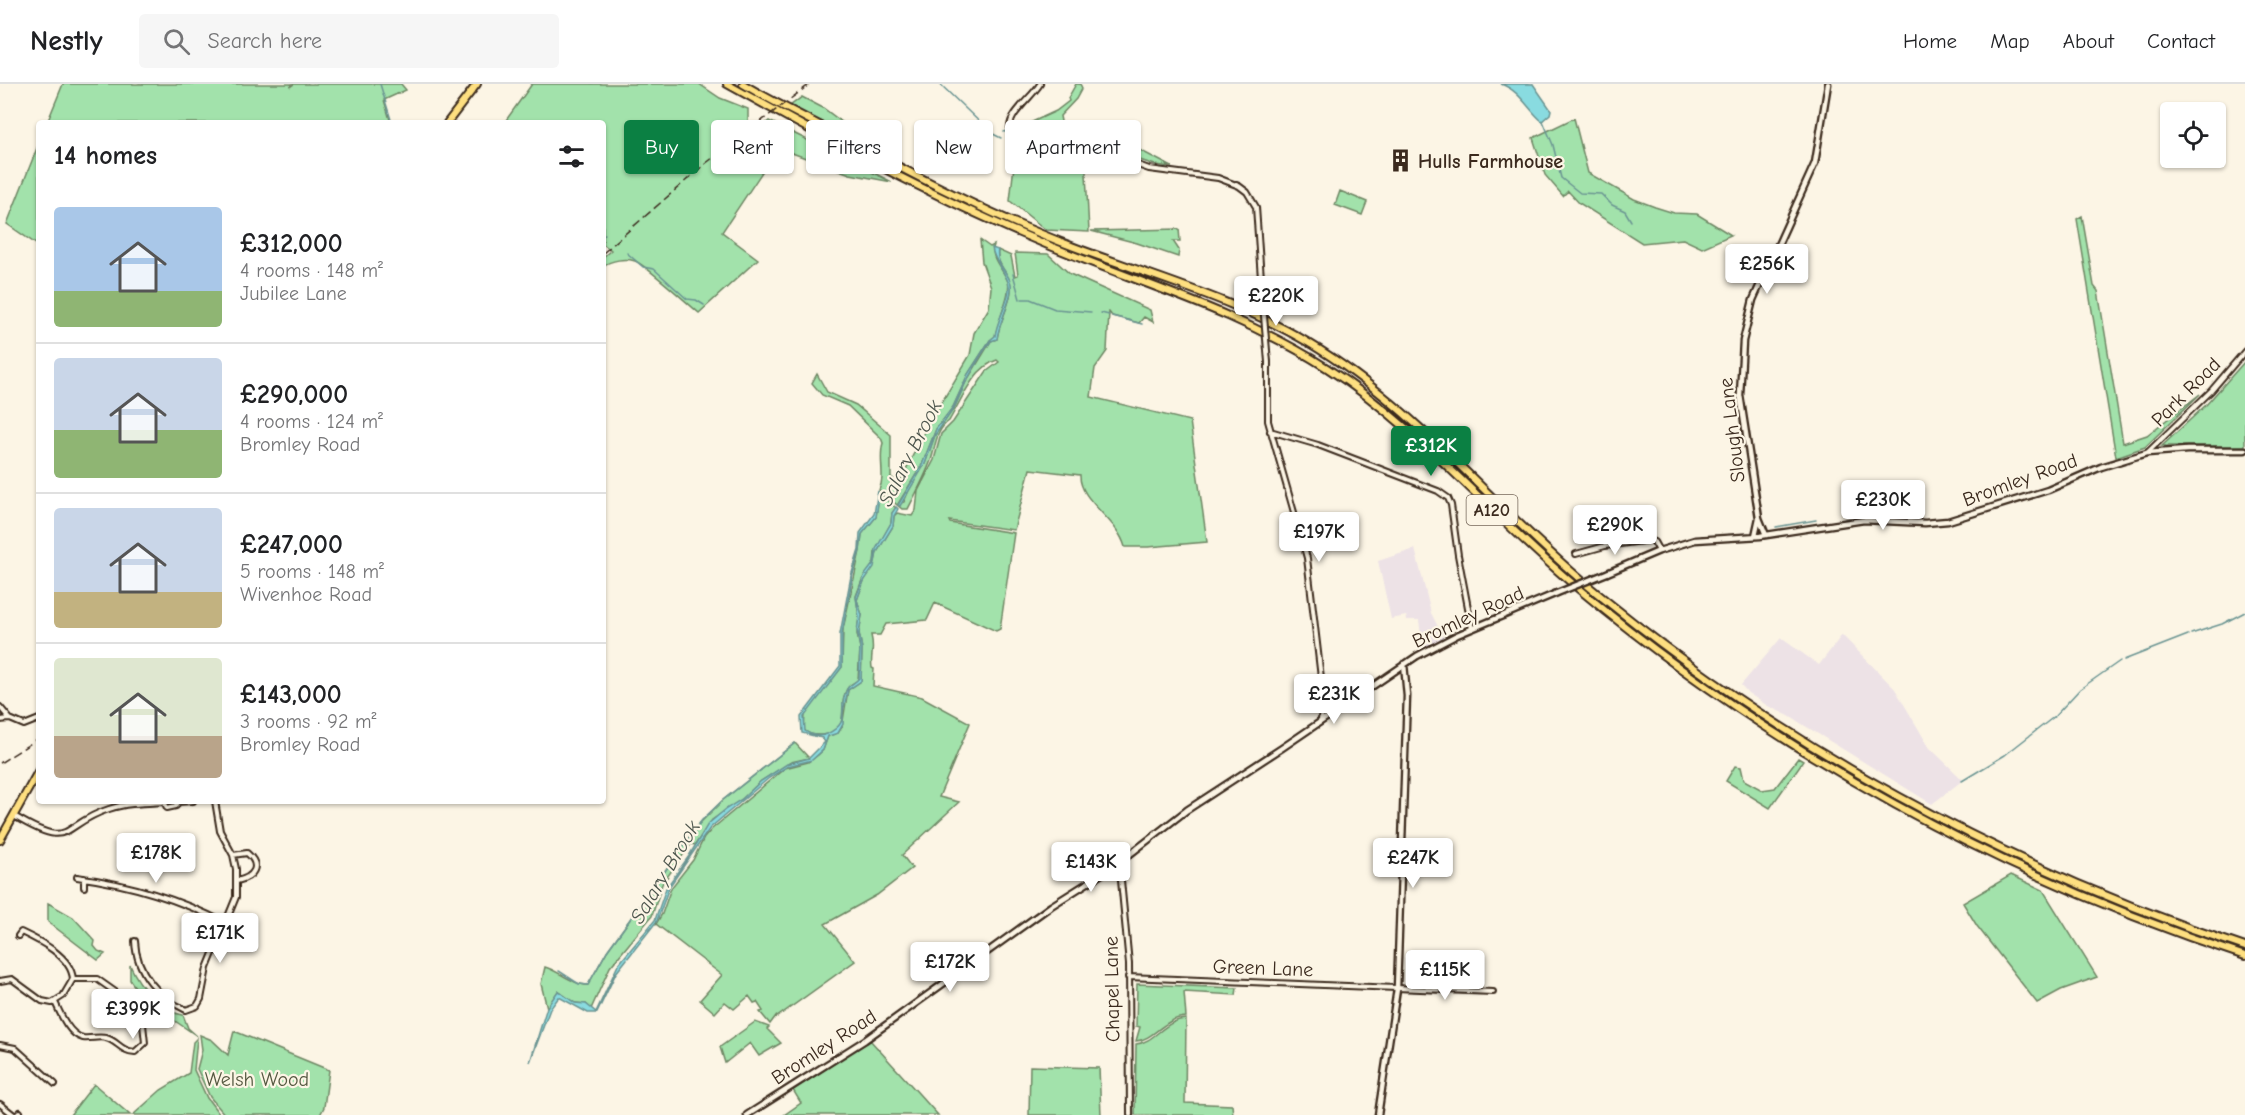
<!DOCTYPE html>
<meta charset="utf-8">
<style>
:root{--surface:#fff;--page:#f6f6f6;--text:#202124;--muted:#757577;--line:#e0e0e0;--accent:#0b8043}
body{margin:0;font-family:"Comic Neue",sans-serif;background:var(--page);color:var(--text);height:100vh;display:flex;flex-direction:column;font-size:22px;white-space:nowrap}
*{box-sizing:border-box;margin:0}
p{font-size:20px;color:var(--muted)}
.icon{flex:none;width:33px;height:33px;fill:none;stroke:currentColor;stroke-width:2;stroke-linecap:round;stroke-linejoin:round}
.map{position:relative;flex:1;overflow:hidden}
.details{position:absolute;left:36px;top:36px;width:570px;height:684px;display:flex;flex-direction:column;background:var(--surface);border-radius:6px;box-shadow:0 2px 4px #0004}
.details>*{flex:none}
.top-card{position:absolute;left:624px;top:36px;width:570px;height:54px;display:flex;gap:12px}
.tools{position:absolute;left:2160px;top:18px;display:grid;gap:12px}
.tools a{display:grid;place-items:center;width:66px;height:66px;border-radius:6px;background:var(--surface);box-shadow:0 2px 4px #0004;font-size:30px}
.price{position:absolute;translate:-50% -51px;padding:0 14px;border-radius:6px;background:#fff;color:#222;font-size:20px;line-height:39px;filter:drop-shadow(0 2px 3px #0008)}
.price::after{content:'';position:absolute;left:50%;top:36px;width:18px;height:14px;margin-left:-9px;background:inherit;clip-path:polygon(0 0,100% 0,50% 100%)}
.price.on{background:var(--accent);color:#fff}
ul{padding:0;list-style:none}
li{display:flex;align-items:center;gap:18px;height:150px;padding:0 18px}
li+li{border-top:2px solid var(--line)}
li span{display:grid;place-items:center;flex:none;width:168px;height:120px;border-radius:6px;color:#555}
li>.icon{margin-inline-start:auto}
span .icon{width:72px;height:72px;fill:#fffc;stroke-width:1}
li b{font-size:26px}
h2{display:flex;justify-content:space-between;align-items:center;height:72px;padding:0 18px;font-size:26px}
.chip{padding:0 21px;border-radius:6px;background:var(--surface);box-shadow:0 2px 4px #0004;font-size:21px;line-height:54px}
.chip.on{background:var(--accent);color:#fff}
header{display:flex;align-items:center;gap:36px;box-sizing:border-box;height:84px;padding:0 30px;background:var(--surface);border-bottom:2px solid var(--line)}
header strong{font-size:28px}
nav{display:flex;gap:33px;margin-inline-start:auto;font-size:21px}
.search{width:420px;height:54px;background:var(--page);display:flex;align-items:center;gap:15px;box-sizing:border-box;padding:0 21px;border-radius:6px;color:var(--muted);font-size:22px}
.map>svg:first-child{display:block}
</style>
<header>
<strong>Nestly</strong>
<div class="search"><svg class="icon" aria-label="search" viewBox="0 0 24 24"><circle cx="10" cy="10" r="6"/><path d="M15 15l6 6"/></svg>Search here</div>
<nav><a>Home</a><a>Map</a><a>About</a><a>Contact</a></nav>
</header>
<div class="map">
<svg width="2245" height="1031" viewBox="0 0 2245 1031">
<rect width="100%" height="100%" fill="#fcf5e5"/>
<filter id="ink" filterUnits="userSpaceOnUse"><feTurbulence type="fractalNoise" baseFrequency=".0167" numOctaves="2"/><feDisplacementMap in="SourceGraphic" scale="12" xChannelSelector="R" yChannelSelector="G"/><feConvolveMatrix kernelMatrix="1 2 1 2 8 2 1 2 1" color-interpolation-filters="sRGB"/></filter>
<g filter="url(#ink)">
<path fill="#ede2e6" d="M1415 465 1431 529 1445 557 1423 568 1419 536H1407L1406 532 1391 535 1378 477Z
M1842 551 1895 605 1929 663 1963 696 1932 720 1789 632 1768 622 1748 609 1741 601 1781 554 1819 581Z"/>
<path fill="#a2e2ab" stroke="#6e8664" stroke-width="1.5" d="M63 0H292L290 3 294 0H401L406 6 384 16 391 39H47Z
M532 0H699L720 14 748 25V37L741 44 755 52 758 46 769 37 892 98 850 90 778 64 722 148 758 175 699 229C687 219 646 181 635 177 625 174 611 176 603 182V173L611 166 603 160V39H504Z
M1076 0H1080L1082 4 1076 15 1060 32 1062 43 1077 56 1019 44 1056 27 1069 17 1068 14Z
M802 13 823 24 886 71 790 22Z
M1574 34 1588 89 1634 115 1655 123 1674 129 1697 130 1731 151 1702 164 1683 155 1642 159 1579 119 1568 107 1563 112 1545 91 1533 54Z
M39 59V162L7 140Z
M1048 62 1085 70 1089 148 1046 146 1010 117 1016 64Z
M1110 62H1132L1172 83 1155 81 1109 66Z
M1340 107 1367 118 1362 131 1335 121Z
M2082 132 2094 202 2098 207 2123 359 2147 351 2200 310 2145 363 2116 373 2077 135Z
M1179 145 1180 157H1173L1179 166 1178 173 1137 159 1091 147Z
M980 156 990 163 994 161C989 174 1004 186 1008 198 1012 207 997 239 995 253L990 256 968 290 953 323 936 345 922 381 898 420 904 418 912 399 925 380 935 351 954 324 966 298 991 257 997 255C999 237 1011 221 1011 205 1012 190 995 182 998 166L1011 172 1015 192 1018 191 1015 169 1048 170 1070 190 1150 226 1153 238 1144 233 1139 239 1112 232 1109 228 1107 267 1095 284 1091 313 1190 337 1207 458 1148 463H1125C1117 434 1079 417 1080 391L1030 385 1014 446 949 437 950 439 1014 449 1000 545 996 547 935 519 927 536 886 540 880 551H871C875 567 870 570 872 584L874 585 873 602 922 613 970 639 939 713 959 718 902 771 912 784 877 811 825 840 855 877 777 933 776 932 770 940 760 928 763 927 757 918 754 919 749 912 734 925 725 918 715 929 700 916 722 891 656 840 662 830 671 804 693 776 704 754 712 745 785 684 808 678 818 671 823 666 828 652 838 649 842 643 848 606 861 597 862 565 859 549 862 531 857 516 864 497 875 478 877 468 893 442 894 432 897 429 912 432 916 426 918 407 934 376 941 350 953 338 986 288 999 278 997 276C973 284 961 317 949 337 935 347 936 362 931 376 925 393 916 409 908 425H902L879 406C886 392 878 375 883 359L881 354 848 322 822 311 812 299 817 290 827 308 856 321 891 351V393L895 396H901L925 346 970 271 974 249 989 224 991 203 982 178Z
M2245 277V362H2162L2206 321Z
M879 409 896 424 892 429 891 439 875 468 874 479 862 496 856 512 859 533 857 550 860 564 858 596C854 599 849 601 847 605 840 616 845 628 841 639 837 653 813 654 804 646L805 630 842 583 843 545 860 467 862 450 876 433Z
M795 659 809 674 791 678 761 697 742 715 712 736 695 761 691 760 662 800 652 832 610 883 591 925 586 920 575 919 558 907 547 924 541 900 545 883C557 886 573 901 588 901L607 867 698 741 723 716Z
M1798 674 1803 677 1770 724 1726 697 1735 682 1741 683 1744 696 1762 706 1775 704Z
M2011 791 2043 806 2097 893 2061 906 2037 919 1977 842 1963 819Z
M48 819 73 833 95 857 94 862 98 867 105 870 98 876 48 838Z
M130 881C139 901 159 928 183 931L188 944 197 952 159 926 150 914 137 906 130 896Z
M1137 900 1237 904 1236 911 1184 908 1186 933C1163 934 1154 956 1136 957L1140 943 1136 942Z
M1186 935 1185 1019 1232 1021 1233 1031H1135L1136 960C1154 959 1164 936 1186 935Z
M755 938 769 943 767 945 781 959 759 972 750 959 725 979 720 963Z
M234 947 329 986 324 1023 320 1031H225L210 1013 197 985 202 966 200 951 212 956 228 971Z
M197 954 194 986 207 1014 220 1031H133L161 1006 189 989 193 958Z
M870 956 938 1031H784L801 1019 793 1006Z
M1030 982 1099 984 1101 1031H1029Z
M94 1000 130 1031H70Z"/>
<path fill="#89dbe0" stroke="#6a9492" stroke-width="1.5" d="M1501 0H1533L1551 26 1550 30 1542 37C1527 24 1520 7 1501 0Z
M992 164 998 166C995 181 1009 188 1011 200 1013 215 999 237 997 255L991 257 982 270 966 298 954 324 935 351 925 380 900 422 898 421 922 381 936 345 953 323 968 290 990 256 995 252C997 235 1010 217 1009 202 1009 193 994 178 992 164Z
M878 407 879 413 876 433 862 450 860 467 853 490 842 550V583L804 633 805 647C811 651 820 653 827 650 852 638 837 628 846 607 848 600 855 600 859 594L860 564 857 547 859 533 856 513 864 492 874 479 876 465 891 439 892 429 896 423 898 425 894 432 893 442 877 468 874 483 864 497 857 516 862 531 859 549 862 565 861 597 848 606 843 628V640L838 649 828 652 823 666 812 676 788 682 769 694 710 744 669 803 657 837 616 889 597 929H588L559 913 550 925 530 978 547 923 558 907 575 919 586 920 596 928 618 881 655 836 666 804 689 772 708 740 726 725 742 715 761 697 787 680 809 674 825 658 822 654 802 649 801 633 840 582V550L851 492 859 466 860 449 874 430Z"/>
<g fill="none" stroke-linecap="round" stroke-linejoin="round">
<path stroke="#6a9492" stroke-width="1.5" d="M380 0 392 39
M940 0 991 49 1001 54
M1543 37 1553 61 1561 94 1580 109 1601 110 1612 121 1625 127 1631 137
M1004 48 1020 43
M603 151 605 150
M627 169 643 183 654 185 687 215 696 216 704 221
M1013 190 1020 215
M1022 215H1030L1055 225 1091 228
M1101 229 1109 231
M1112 232 1142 240
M1776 443 1816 436
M2191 550 2222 540 2245 528
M2124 576 2188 551
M1962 697 2005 671 2055 632 2080 605 2120 577
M559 887 579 900 588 901 607 867 702 736 723 716 795 659"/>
<defs>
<path id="minor" d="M1040 0C1032 13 1009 30 1010 44L1019 51H1031L1093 65 1149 85 1218 94 1239 102 1247 108 1256 123 1262 209
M1268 278V337L1307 474 1323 611 1329 618 1340 622
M1270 347 1318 361 1438 407 1448 414 1451 421 1458 471 1472 545
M2147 369 2211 307 2245 267
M1576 470 1605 462 1650 456 1654 458 1659 467
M0 623 10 635
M0 636 10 635 24 641 39 635
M1321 637 1323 612
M164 717 167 724 176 722 178 718 193 717
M14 732C74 768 59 741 109 725 127 719 146 719 164 718
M233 771 247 769C262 782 254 793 237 797
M1116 781 1120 786 1129 880 1130 1031
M77 793C128 800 179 815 225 839
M84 803V794
M135 857C136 888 159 914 186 926L197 922 201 915 207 884 236 813V785L233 771 220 747 215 717
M1128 893 1493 908
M0 897 12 895 42 917 52 919 63 912 73 895C71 872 40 857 21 848L18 852
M55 918C60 929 69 951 83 954 91 955 99 952 106 954 118 957 120 967 135 968L145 959 142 931 138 924 97 895H73
M0 961 15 964 55 1000
M0 1020 14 1031
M17 1031 20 1028"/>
<path id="tertiary" d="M1759 434 1766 451
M1755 452 1759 434 1740 311 1743 257 1753 216 1815 79 1828 0
M1607 489 1659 467 1695 456 1760 452 1864 436 1925 439 1948 437 2048 406 2101 383 2147 369 2187 366H2245
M747 1031 865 956 1051 822 1116 781 1187 726 1282 664 1417 572 1457 551 1557 509
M1378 1031 1397 905 1407 612 1404 580"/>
<path id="primary" d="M447 39 477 0
M0 756 39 686"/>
<path id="trunk" d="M727 0C828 56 929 111 1036 156 1136 199 1233 224 1327 284 1422 345 1494 435 1580 506 1774 668 2005 794 2245 872
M743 0C773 18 805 33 836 50 914 91 992 132 1074 163 1154 193 1235 215 1309 259 1416 323 1492 422 1587 501 1780 661 2007 785 2245 863"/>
</defs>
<use href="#minor" stroke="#3b2a1e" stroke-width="8"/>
<use href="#tertiary" stroke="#3b2a1e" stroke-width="9"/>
<use href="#primary" stroke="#3b2a1e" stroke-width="10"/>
<use href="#trunk" stroke="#3b2a1e" stroke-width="10"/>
<use href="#minor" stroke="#fcf5e5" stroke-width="4"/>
<use href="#tertiary" stroke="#fcf5e5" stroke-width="4.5"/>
<use href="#primary" stroke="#fedf80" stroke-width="6"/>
<use href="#trunk" stroke="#fedf80" stroke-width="6"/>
<path stroke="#3b2a1e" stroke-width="1.5" stroke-dasharray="9 4.5" stroke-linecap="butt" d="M603 169 705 80 810 0
M0 679 39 654"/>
<defs>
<path id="minor-bridge" d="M1262 209 1268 278"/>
<path id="tertiary-bridge" d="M1557 509 1607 489"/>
</defs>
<use href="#minor-bridge" stroke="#3b2a1e" stroke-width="8" stroke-linecap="butt"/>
<use href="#tertiary-bridge" stroke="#3b2a1e" stroke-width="9" stroke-linecap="butt"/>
<use href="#minor-bridge" stroke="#fcf5e5" stroke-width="4"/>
<use href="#tertiary-bridge" stroke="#fcf5e5" stroke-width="4.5"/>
</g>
</g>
<defs>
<symbol id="building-bare" viewBox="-9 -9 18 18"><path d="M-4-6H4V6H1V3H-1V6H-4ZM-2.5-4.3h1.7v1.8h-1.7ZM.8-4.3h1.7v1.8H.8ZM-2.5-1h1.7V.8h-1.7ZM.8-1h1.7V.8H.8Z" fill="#3b2a1e" stroke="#fcf5e5" stroke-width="2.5" paint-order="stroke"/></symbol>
</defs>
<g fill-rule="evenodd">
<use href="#building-bare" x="1384" y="60" width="33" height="33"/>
</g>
<g text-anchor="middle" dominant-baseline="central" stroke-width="4.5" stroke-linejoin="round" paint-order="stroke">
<rect fill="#fcf5e5" stroke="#75675a" stroke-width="1.5" x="1466.5" y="411" width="51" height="30" rx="4.5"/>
<g font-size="18" font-weight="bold" fill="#3b2a1e">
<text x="1492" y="426">A120</text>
</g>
<g font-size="20" font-weight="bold" fill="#3b2a1e" stroke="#fcf5e5" text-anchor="start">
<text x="1418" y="77">Hulls Farmhouse</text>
</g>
<g font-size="20" fill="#3b2a1e" stroke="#fcf5e5">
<text transform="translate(2186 308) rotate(-45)">Park Road</text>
<text transform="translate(1732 346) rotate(-97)">Slough Lane</text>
<text transform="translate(2020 396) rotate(-20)">Bromley Road</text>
<text transform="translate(1468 533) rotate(-25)">Bromley Road</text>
<text transform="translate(1263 884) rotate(2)">Green Lane</text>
<text transform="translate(1112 905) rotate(-91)">Chapel Lane</text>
<text transform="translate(824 963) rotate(-33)">Bromley Road</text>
</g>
<g font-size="20" fill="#555841" stroke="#fcf5e5">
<text x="257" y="995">Welsh Wood</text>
</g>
<g font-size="21" font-style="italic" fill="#4e564e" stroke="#fcf5e5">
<text transform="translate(910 369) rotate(-63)">Salary Brook</text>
<text transform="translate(665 788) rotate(-59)">Salary Brook</text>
</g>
</g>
</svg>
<div class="tools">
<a><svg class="icon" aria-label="locate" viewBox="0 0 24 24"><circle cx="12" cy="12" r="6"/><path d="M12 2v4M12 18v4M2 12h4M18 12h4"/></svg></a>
</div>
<b class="price" style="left:1767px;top:211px">£256K</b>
<b class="price" style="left:1276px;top:243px">£220K</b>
<b class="price on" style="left:1431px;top:393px">£312K</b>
<b class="price" style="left:1883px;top:447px">£230K</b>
<b class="price" style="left:1615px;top:472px">£290K</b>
<b class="price" style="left:1319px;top:479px">£197K</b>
<b class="price" style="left:1334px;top:641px">£231K</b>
<b class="price" style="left:156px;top:800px">£178K</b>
<b class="price" style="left:1413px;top:805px">£247K</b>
<b class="price" style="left:1091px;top:809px">£143K</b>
<b class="price" style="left:220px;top:880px">£171K</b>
<b class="price" style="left:950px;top:909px">£172K</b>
<b class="price" style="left:1445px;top:917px">£115K</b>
<b class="price" style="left:133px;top:956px">£399K</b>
<div class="top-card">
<a class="chip on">Buy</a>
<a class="chip">Rent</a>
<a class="chip">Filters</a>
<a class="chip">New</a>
<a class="chip">Apartment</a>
</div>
<section class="details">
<h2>14 homes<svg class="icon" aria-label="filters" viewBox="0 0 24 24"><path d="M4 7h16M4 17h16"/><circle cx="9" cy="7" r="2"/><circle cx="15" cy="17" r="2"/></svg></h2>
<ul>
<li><span style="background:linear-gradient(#a9c7e8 70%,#8fb573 0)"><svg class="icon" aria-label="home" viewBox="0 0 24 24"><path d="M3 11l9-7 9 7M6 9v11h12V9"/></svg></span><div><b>£312,000</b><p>4 rooms · 148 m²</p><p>Jubilee Lane</p></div></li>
<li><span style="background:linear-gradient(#c9d6e8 60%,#8fb573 0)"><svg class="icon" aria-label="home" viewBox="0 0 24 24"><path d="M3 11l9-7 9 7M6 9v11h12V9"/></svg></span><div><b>£290,000</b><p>4 rooms · 124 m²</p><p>Bromley Road</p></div></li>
<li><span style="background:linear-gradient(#c9d6e8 70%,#c2b280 0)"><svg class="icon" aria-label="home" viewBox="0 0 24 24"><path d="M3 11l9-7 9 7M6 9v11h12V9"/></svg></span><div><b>£247,000</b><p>5 rooms · 148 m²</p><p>Wivenhoe Road</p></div></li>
<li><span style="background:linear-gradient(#dfe7d0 65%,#b9a48a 0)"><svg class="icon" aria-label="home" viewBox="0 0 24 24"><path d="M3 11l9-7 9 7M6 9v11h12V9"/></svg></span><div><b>£143,000</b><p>3 rooms · 92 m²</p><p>Bromley Road</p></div></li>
</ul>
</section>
</div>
